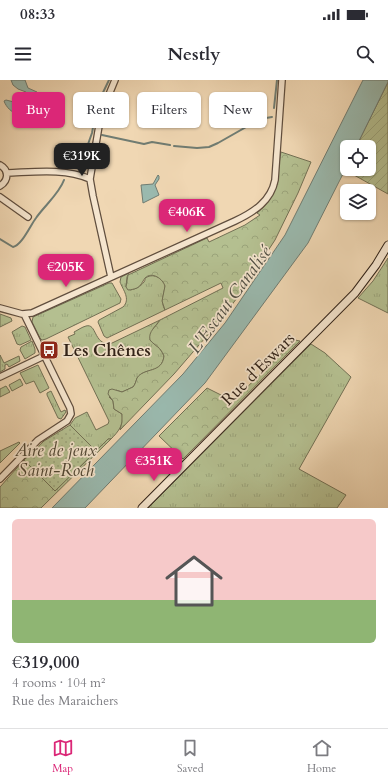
<!DOCTYPE html>
<meta charset="utf-8">
<style>
:root{--surface:#fff;--page:#f7f7f7;--text:#2b2b33;--muted:#7c7c81;--line:#e1e1e2;--accent:#db2777}
body{margin:0;font-family:Cardo,serif;background:var(--page);color:var(--text);height:100vh;display:flex;flex-direction:column;font-size:15px;white-space:nowrap}
*{box-sizing:border-box;margin:0}
p{font-size:13px;color:var(--muted)}
.icon{flex:none;width:22px;height:22px;fill:none;stroke:currentColor;stroke-width:2;stroke-linecap:round;stroke-linejoin:round}
.map{position:relative;height:428px;overflow:hidden}
.details{display:flex;flex-direction:column;background:var(--surface);flex:1}
.details>*{flex:none}
.banner{position:absolute;left:12px;top:12px;width:364px;height:36px;display:flex;gap:8px}
.tools{position:absolute;left:340px;top:60px;display:grid;gap:8px}
.tools a{display:grid;place-items:center;width:36px;height:36px;border-radius:6px;background:var(--surface);box-shadow:0 1px 3px #0004;font-size:20px}
.price{position:absolute;translate:-50% -34px;padding:0 9px;border-radius:8px;background:var(--accent);color:#fff;font-size:13px;line-height:26px;filter:drop-shadow(0 1px 2px #0008)}
.price::after{content:'';position:absolute;left:50%;top:24px;width:12px;height:9px;margin-left:-6px;background:inherit;clip-path:polygon(0 0,100% 0,50% 100%)}
.price.selected{background:#222;color:#fff}
ul{padding:0;list-style:none}
li{display:grid;align-content:center;gap:8px;height:212px;padding:0 12px}
li span{display:grid;place-items:center;height:124px;border-radius:6px;color:#555}
li>.icon{margin-inline-start:auto}
span .icon{width:72px;height:72px;fill:#fffc;stroke-width:1}
li b{font-size:17px}
.chip{padding:0 14px;border-radius:6px;background:var(--surface);box-shadow:0 1px 3px #0004;font-size:14px;line-height:36px}
.chip.selected{background:var(--accent);color:#fff}
.status{display:flex;justify-content:space-between;align-items:center;height:28px;padding:0 20px;background:var(--surface);direction:ltr}
.status svg{height:11px;fill:currentColor}
header{display:flex;justify-content:space-between;align-items:center;height:52px;padding:0 12px;background:var(--surface);font-size:18px;font-weight:700}
.menu{display:flex;justify-content:space-around;align-items:center;height:56px;border-top:1px solid var(--line);background:var(--surface);font-size:11px;color:var(--muted)}
.menu a{display:grid;justify-items:center;gap:2px}
.menu .selected{color:var(--accent)}
.map>svg:first-child{display:block}
</style>
<div class="status"><b>08:33</b><svg viewBox="0 0 49 12"><path d="M0 12V9h3v3zM5 12V6h3v6zM10 12V3h3v9zM15 12V0h3v12zM26 1h20v11H26zM47 4h2v5h-2z"/></svg></div>
<header><svg class="icon" aria-label="menu" viewBox="0 0 24 24"><path d="M4 6h16M4 12h16M4 18h16"/></svg>Nestly<svg class="icon" aria-label="search" viewBox="0 0 24 24"><circle cx="10" cy="10" r="6"/><path d="M15 15l6 6"/></svg></header>
<div class="map">
<svg width="388" height="428" viewBox="0 0 388 428">
<defs>
<pattern id="grass-tufts" width="24" height="20" patternUnits="userSpaceOnUse"><rect width="24" height="20" fill="#b4bf90"/><path d="M3 7l-1-3M5 7V3M7 7l1-3M15 17l-1-3M17 17v-4M19 17l1-3" fill="none" stroke="#9ba47b"/></pattern>
<pattern id="forest-crowns" width="20" height="18" patternUnits="userSpaceOnUse"><rect width="20" height="18" fill="#b4bf90"/><path d="M2 6a3 3 0 1 1 6 0M12 15a3 3 0 1 1 6 0" fill="none" stroke="#9ba47b"/></pattern>
<pattern id="park-dots" width="8" height="8" patternUnits="userSpaceOnUse"><rect width="8" height="8" fill="#b4bf90"/><path d="M2 2h.1M6 6h.1" fill="none" stroke="#9ba47b" stroke-width="1.8" stroke-linecap="round"/></pattern>
<pattern id="garden-furrows" width="10" height="10" patternUnits="userSpaceOnUse"><rect width="10" height="10" fill="#b4bf90"/><path d="M-1 1l2-2M0 10L10 0M9 11l2-2" fill="none" stroke="#9ba47b"/></pattern>
</defs>
<rect width="100%" height="100%" fill="#f0d7b3"/>
<filter id="stains"><feTurbulence type="fractalNoise" baseFrequency=".005" numOctaves="4"/><feColorMatrix values="0 0 0 0 .2 0 0 0 0 .09 0 0 0 0 .02 0 0 0 .5 -.17"/></filter>
<radialGradient id="worn" r=".72"><stop offset=".6" stop-color="#630" stop-opacity="0"/><stop offset="1" stop-color="#630" stop-opacity=".3"/></radialGradient>
<path fill="url(#grass-tufts)" stroke="#727054" d="M388 178V233L358 218 373 201Z
M129 193 127 197 126 207 130 210C136 209 140 207 144 202 146 199 144 199 147 197 155 193 163 199 165 206 164 215 160 221 165 230L107 258 104 256 98 242 99 240 123 227C131 219 123 210 120 202L121 197Z
M109 203H112L121 219 120 223 46 259 42 260 40 258 32 242 33 237Z
M0 234 11 238 12 241 0 247Z
M160 240 153 249 150 260C156 267 159 265 164 276 162 294 145 287 137 298 136 301 135 305 133 307L122 312 116 310 109 317 113 321 114 329 122 334C124 345 118 352 111 359H108L96 371 70 345 75 338 87 332 96 350 108 344 109 341 68 257 75 254 74 252C78 250 82 247 86 246 97 243 93 264 110 264Z
M22 246 25 247 31 260 20 265 17 264 12 252Z
M32 261 35 269V273L25 279 20 270 21 267Z
M311 264 325 273 351 297 299 389 346 415 337 428H148Z
M0 275 4 283 19 276 20 281 9 287 7 284 5 285V289L0 292Z
M38 285 49 308 40 313 34 301 26 304 20 293Z
M20 299 23 305 12 311 9 305Z
M6 306 10 312 0 317V309Z
M51 311 61 332 65 330 66 332 61 339 58 338 47 315V313Z
M19 362 20 363 0 383V371Z"/>
<path fill="url(#forest-crowns)" stroke="#727054" d="M281 72 311 82 298 113 275 160 237 218 218 243 174 294 120 350 122 342V334L114 329 113 321 108 314 109 310 112 309 122 312 133 307C135 305 136 301 137 298 144 287 162 294 164 276 160 266 156 267 150 260 148 251 156 247 160 240L223 208 221 203 165 230 162 221 165 206C163 199 152 191 145 198 142 202 141 206 137 208 134 209 131 210 128 210L126 207 128 195 207 158 209 162 245 145 260 135 257 133C280 114 276 98 281 72Z
M295 260 300 261 183 379 159 356 207 308 233 321Z
M108 359H111L41 428H0V407L24 380 34 389 74 393Z"/>
<path fill="url(#park-dots)" stroke="#727054" d="M70 345 96 371 55 411 24 380 44 361Z"/>
<path fill="url(#garden-furrows)" stroke="#727054" d="M388 2V114L345 90 347 86V89H369V67H356Z"/>
<path fill="#9ab9ae" stroke="#707c72" d="M11 0H25L28 8 37 12 36 17 31 19 26 12 18 9 13 5Z
M363 0H388V2L356 67H347V86L308 163 205 303 85 428H52L183 294 225 243 285 155Z
M6 20 14 22 22 29V31L18 34C12 33 6 27 4 21Z
M158 95 159 96V99L155 105 159 115 143 123 141 105 153 104Z"/>
<g fill="none" stroke-linecap="round" stroke-linejoin="round">
<path stroke="#707c72" stroke-width="2" d="M274 28 277 0
M102 55 144 64 152 62 170 65
M174 66 197 68 209 67 218 63 260 39 272 37
M87 67 92 53 97 25 109 0
M0 159 13 167C22 165 30 146 36 138 45 125 59 114 64 100"/>
<defs>
<path id="street" d="M0 85C9 90 9 100 0 106
M7 93C35 92 64 88 90 99
M0 117 28 137
M111 197 93 116 90 99 101 34 115 0
M0 228 22 234 32 233 235 141C254 132 271 121 275 100L282 0
M0 297 44 276
M0 399 38 360 67 341 71 334 70 328 24 234"/>
<path id="secondary" d="M142 428 355 213 376 185 388 165"/>
</defs>
<use href="#street" stroke="#604e3e" stroke-width="8"/>
<use href="#secondary" stroke="#302117" stroke-width="9"/>
<use href="#street" stroke="#f5e5ce" stroke-width="5.5"/>
<use href="#secondary" stroke="#f5e5ce" stroke-width="7"/>
</g>
<defs>
<symbol id="bus-square" viewBox="-11 -11 22 22"><rect x="-9" y="-9" width="18" height="18" rx="4" fill="#8f2418" stroke="#f5e5ce"/><path d="M-5-6H5V4H4V6H2V4H-2V6H-4V4H-5ZM-3.5-4V0h7V-4ZM-3.5 1.2v1.5H-2V1.2ZM2 1.2v1.5H3.5V1.2Z" fill="#fff"/></symbol>
</defs>
<g fill-rule="evenodd">
<use href="#bus-square" x="38" y="259" width="22" height="22"/>
</g>
<g text-anchor="middle" dominant-baseline="central" stroke-width="3.5" stroke-linejoin="round" paint-order="stroke">
<g font-size="17" font-weight="bold" fill="#302117" stroke="#f5e5ce" text-anchor="start">
<text x="63" y="270">Les Chênes</text>
</g>
<g font-size="17" fill="#302117" stroke="#f5e5ce">
<text transform="translate(258 289) rotate(-45)">Rue d'Eswars</text>
</g>
<g font-size="17" font-style="italic" fill="#514835" stroke="#f5e5ce">
<text x="56" y="370">Aire de jeux<tspan x="56" dy="20">Saint-Roch</tspan></text>
</g>
<g font-size="18" font-style="italic" fill="#504f44" stroke="#f5e5ce">
<text transform="translate(230 220) rotate(-54)">L'Escaut Canalisé</text>
</g>
</g>
<rect width="100%" height="100%" filter="url(#stains)"/>
<rect width="100%" height="100%" fill="url(#worn)"/>
</svg>
<div class="tools">
<a><svg class="icon" aria-label="locate" viewBox="0 0 24 24"><circle cx="12" cy="12" r="6"/><path d="M12 2v4M12 18v4M2 12h4M18 12h4"/></svg></a>
<a><svg class="icon" aria-label="layers" viewBox="0 0 24 24"><path d="M12 4l9 5-9 5-9-5zM3 14l9 5 9-5"/></svg></a>
</div>
<b class="price selected" style="left:82px;top:97px">€319K</b>
<b class="price" style="left:187px;top:153px">€406K</b>
<b class="price" style="left:66px;top:208px">€205K</b>
<b class="price" style="left:154px;top:402px">€351K</b>
<div class="banner">
<a class="chip selected">Buy</a>
<a class="chip">Rent</a>
<a class="chip">Filters</a>
<a class="chip">New</a>
</div>
</div>
<section class="details">
<ul>
<li><span style="background:linear-gradient(#f6c9c9 65%,#8fb573 0)"><svg class="icon" aria-label="home" viewBox="0 0 24 24"><path d="M3 11l9-7 9 7M6 9v11h12V9"/></svg></span><div><b>€319,000</b><p>4 rooms · 104 m²</p><p>Rue des Maraichers</p></div></li>
</ul>
</section>
<nav class="menu">
<a class="selected"><svg class="icon" aria-label="map" viewBox="0 0 24 24"><path d="M3 6l6-2 6 2 6-2v14l-6 2-6-2-6 2zM9 4v14M15 6v14"/></svg>Map</a>
<a><svg class="icon" aria-label="saved" viewBox="0 0 24 24"><path d="M7 4h10v16l-5-4-5 4z"/></svg>Saved</a>
<a><svg class="icon" aria-label="home" viewBox="0 0 24 24"><path d="M3 11l9-7 9 7M6 9v11h12V9"/></svg>Home</a>
</nav>
